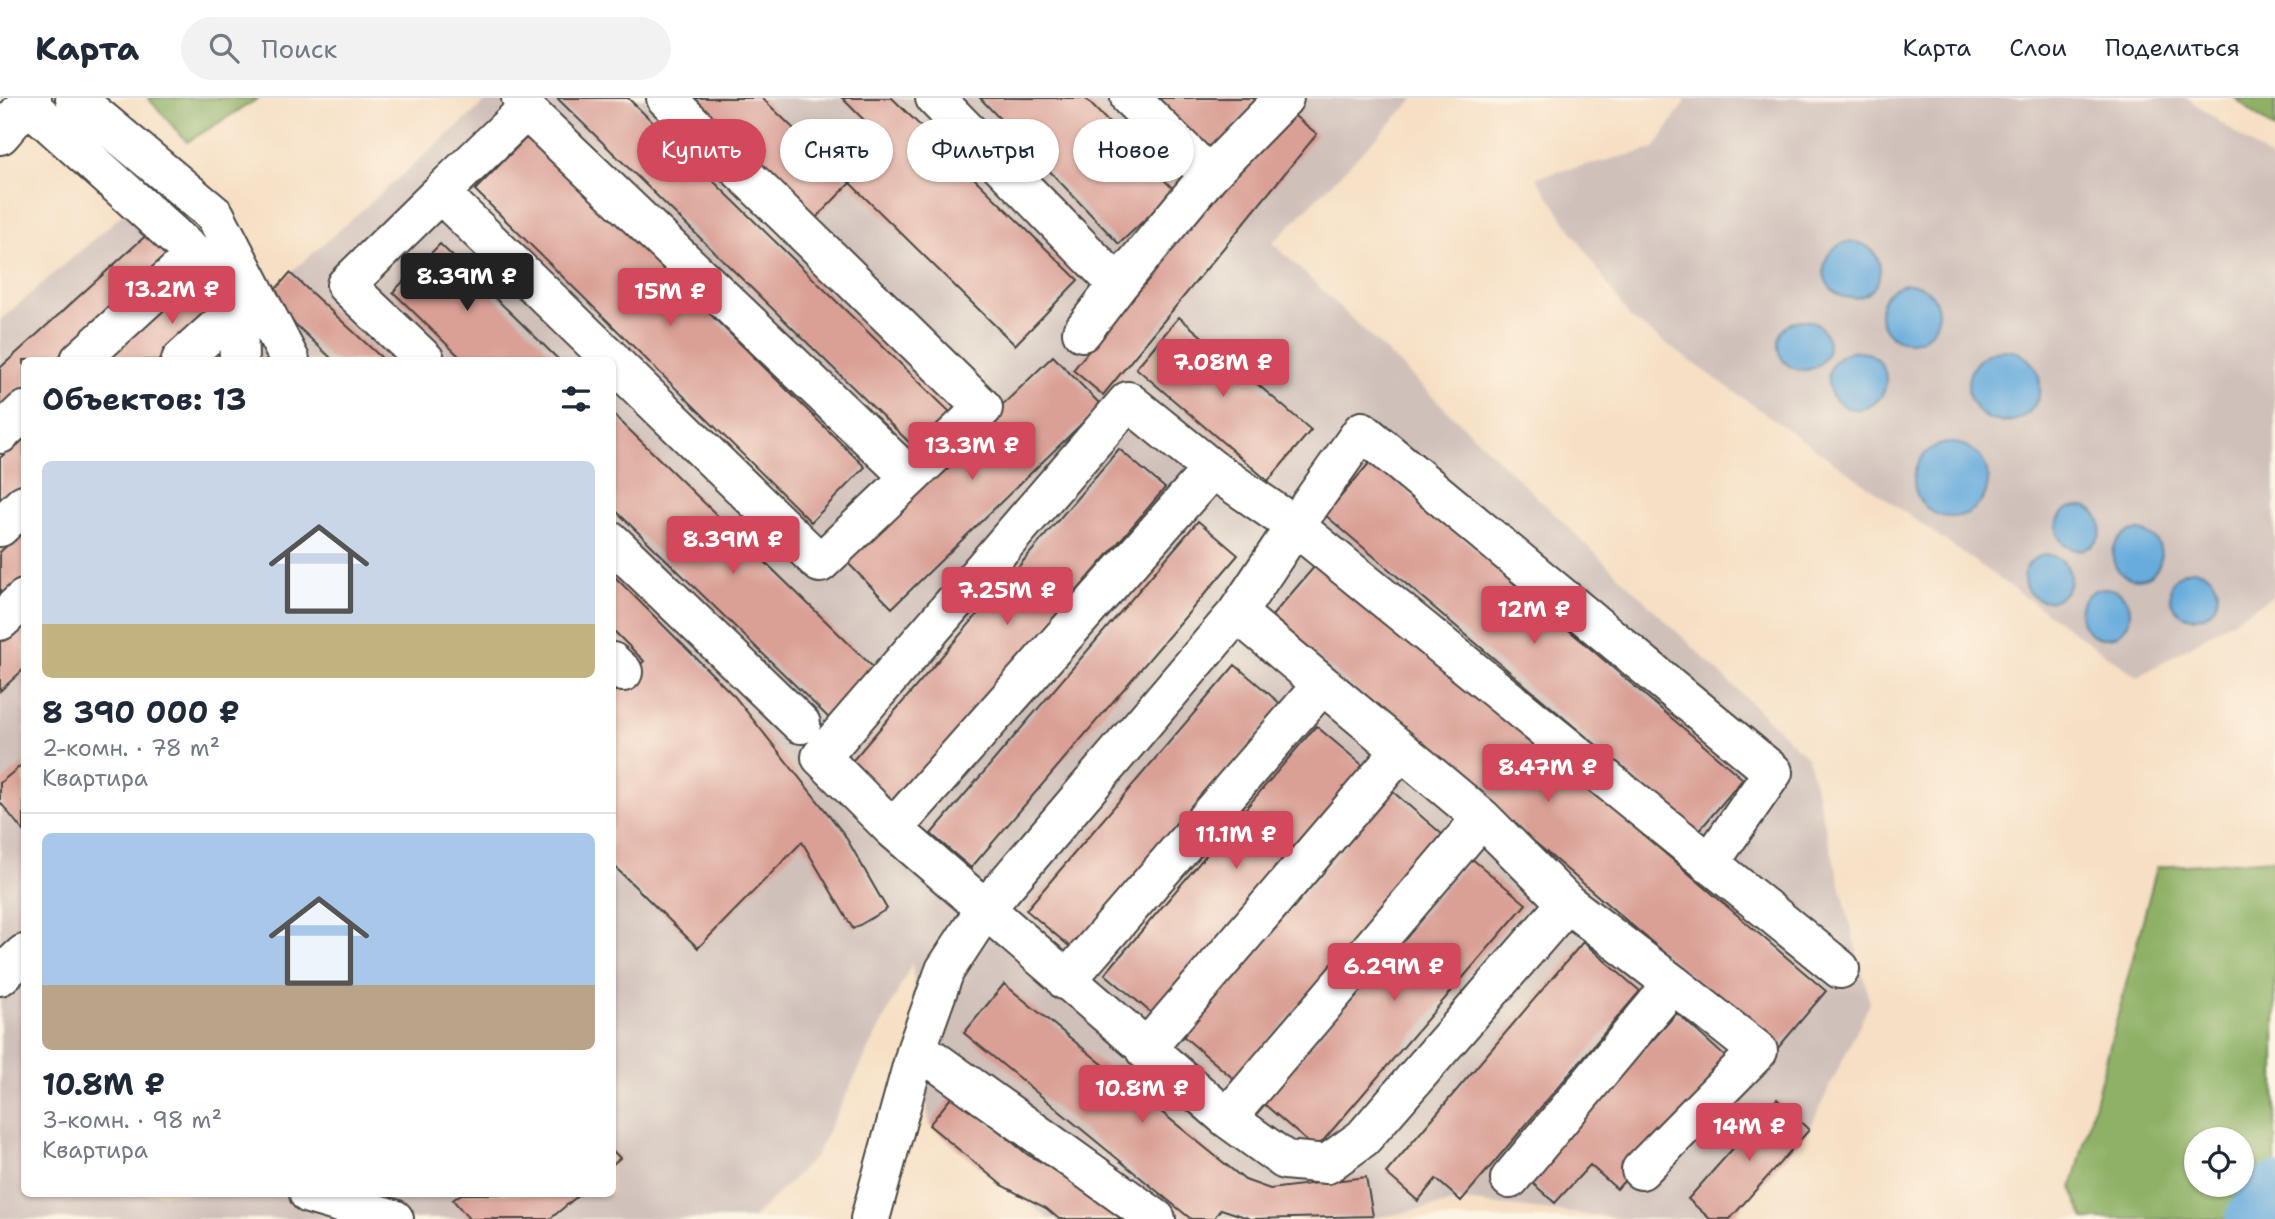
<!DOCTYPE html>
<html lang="ru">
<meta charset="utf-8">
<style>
:root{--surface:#fff;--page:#f2f2f3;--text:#1f2937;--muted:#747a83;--line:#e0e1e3;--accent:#d1495b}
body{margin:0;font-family:"Shantell Sans",sans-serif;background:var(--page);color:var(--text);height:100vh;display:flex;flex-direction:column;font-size:26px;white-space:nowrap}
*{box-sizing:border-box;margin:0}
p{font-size:23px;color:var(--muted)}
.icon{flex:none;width:38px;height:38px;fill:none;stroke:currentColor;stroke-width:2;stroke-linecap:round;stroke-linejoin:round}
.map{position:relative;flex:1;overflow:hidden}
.sheet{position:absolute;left:21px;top:259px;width:595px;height:840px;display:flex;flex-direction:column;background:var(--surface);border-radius:10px;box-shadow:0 2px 5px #0004}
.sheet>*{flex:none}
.top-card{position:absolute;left:637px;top:21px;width:665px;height:63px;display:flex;gap:14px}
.controls{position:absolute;left:2184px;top:1029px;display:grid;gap:14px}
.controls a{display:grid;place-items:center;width:70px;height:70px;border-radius:50%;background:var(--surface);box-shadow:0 2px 5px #0004;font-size:35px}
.price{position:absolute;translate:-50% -60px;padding:0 16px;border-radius:7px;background:var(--accent);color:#fff;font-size:23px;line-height:46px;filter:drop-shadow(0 2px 4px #0008)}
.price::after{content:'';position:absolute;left:50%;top:42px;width:21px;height:16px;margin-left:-10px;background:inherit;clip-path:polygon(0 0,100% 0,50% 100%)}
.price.on{background:#222;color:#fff}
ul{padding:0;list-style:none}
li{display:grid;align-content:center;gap:14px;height:371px;padding:0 21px}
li+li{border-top:2px solid var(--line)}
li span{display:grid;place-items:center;height:217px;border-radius:10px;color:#555}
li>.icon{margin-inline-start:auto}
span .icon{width:126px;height:126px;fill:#fffc;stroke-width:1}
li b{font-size:30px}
h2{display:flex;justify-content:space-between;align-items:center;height:84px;padding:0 21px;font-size:30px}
.chip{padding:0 24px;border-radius:32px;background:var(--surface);box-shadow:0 2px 5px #0004;font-size:24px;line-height:63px}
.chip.on{background:var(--accent);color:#fff}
header{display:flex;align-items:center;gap:42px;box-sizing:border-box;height:98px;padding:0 35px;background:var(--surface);border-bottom:2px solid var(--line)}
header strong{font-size:33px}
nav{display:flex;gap:38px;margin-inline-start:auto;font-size:24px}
.search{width:490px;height:63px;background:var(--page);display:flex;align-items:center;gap:18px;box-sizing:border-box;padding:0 24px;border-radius:38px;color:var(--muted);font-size:26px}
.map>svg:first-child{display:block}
</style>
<header>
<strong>Карта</strong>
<div class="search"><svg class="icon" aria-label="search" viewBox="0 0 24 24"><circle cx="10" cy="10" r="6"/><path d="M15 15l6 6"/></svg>Поиск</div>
<nav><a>Карта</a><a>Слои</a><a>Поделиться</a></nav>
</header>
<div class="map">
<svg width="2275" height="1121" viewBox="0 0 2275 1121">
<rect width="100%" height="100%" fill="#fcf5e5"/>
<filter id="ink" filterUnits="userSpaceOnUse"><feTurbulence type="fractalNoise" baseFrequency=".0143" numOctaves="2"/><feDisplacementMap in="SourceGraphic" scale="14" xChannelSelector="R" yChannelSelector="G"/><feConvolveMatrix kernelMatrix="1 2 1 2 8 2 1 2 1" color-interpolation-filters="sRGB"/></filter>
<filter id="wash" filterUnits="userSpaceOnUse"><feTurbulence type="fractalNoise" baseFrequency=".00686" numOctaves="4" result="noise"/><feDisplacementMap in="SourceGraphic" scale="28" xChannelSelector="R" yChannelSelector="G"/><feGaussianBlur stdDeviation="1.57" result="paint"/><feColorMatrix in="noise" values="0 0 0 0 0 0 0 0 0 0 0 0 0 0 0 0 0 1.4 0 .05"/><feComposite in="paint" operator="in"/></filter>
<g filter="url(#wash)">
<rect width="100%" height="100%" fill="#f6dfc4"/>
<path fill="#cfc0ba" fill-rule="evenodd" d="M490 0H1415L1273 145 1808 660 1870 905 1809 1032 1730 1121H1626L1462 1103 1371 1121H1049L929 1027 912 865 815 1059 752 1121H0V222L145 97 268 200 290 175ZM24 262H612V1096H24Z
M1687 0H2187L2275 64V497L2138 579 1630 220 1536 79 1654 51Z"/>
<path fill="#8eb166" stroke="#5c6e48" stroke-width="2" fill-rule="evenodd" d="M148 0H259L187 44Z
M2235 0H2275V32Z
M2275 761V1121H2084L2072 1091 2157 769ZM2242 1041V1087H2196V1041Z"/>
<path fill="#68acdd" stroke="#4a6c84" stroke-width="2" d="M1824 172a28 28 0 1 1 56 0a28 28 0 1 1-56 0Z
M1880 215a29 29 0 1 1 58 0a29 29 0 1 1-58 0Z
M1778 247a25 25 0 1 1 50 0a25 25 0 1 1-50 0Z
M1968 288a36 36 0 1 1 72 0a36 36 0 1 1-72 0Z
M1828 282a29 29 0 1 1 58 0a29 29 0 1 1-58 0Z
M1914 382a37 37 0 1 1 74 0a37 37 0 1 1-74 0Z
M2057 430a22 22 0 1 1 44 0a22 22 0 1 1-44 0Z
M2113 457a24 24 0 1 1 48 0a24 24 0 1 1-48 0Z
M2024 480a23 23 0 1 1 46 0a23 23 0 1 1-46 0Z
M2170 496a24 24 0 1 1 48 0a24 24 0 1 1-48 0Z
M2080 515a25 25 0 1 1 50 0a25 25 0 1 1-50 0Z"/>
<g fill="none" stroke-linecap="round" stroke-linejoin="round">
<path stroke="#68acdd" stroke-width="63" d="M2257 1121 2275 1097"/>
</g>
<g id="blocks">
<path fill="#daa096" d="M557 0H628L955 319 920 355Z
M691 0H762L850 85 815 121Z
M842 0H892L1078 182 1015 247 850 85 869 66 851 49 871 29Z
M980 0H1085L1175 93 1119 146Z
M1154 0H1260L1210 58Z
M1286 11 1317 36 1103 297 1073 272Z
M529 37 865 369 811 424 475 92Z
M152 132 177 160 64 262H24V298L0 320V270Z
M440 146 559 262H463L393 194Z
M290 175 384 262H333L268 200Z
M198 181 223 209 164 262H108Z
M1179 219 1311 332 1268 383 1136 270Z
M1053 258 1101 307 892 510 844 461Z
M612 315 877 573 830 621 612 409Z
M24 338V388L0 410V360Z
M1119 351 1165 390 894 707 848 668Z
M1371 363 1743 681 1698 734 1325 417Z
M1198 423 1238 457 971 770 931 736Z
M24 432V483L0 505V454Z
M1321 461 1826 893 1777 951 1271 519Z
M612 476 735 599 844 736 887 811 853 831 802 744 698 850 612 766V596L644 563 612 531Z
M24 520V571L0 593V542Z
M1235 567 1282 607 1074 852 1026 812Z
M1316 628 1366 670 1155 918 1105 876Z
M24 665V734L0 704V685Z
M1392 693 1443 737 1235 982 1183 938Z
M1471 760 1526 806 1316 1051 1263 1005Z
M1583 844 1640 893 1461 1103 1436 1081 1418 1103 1386 1075Z
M1004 886 1245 1082 1270 1091 1366 1079 1373 1118 1251 1121 1221 1111 1213 1121H1191L964 935Z
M1677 915 1731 964 1617 1091 1590 1067 1555 1105 1528 1081Z
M954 996 1028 1057 1070 1079 1122 1121H1059L1046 1110 1003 1088 929 1027Z
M1777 1001 1809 1032 1730 1121H1710L1688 1101Z
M612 1052 620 1060 612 1067Z
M461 1096H580L550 1121H469L453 1102Z"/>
</g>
</g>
<g filter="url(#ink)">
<use href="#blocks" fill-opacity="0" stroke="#494642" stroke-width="2"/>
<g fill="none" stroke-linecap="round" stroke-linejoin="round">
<defs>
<path id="minor" d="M75 0 215 117 290 262
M521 0 526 12 910 379
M935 0 1118 187 1082 234
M1130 0 1209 77
M27 5 195 157 238 214 239 262
M0 37 32 0
M440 95 526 12
M1118 187 1209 77 1284 0
M80 262 195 157
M181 262 224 223
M425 262 346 187 440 95 612 262
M612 263 820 465 983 310 666 0
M0 336 24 313
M0 429 24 406
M612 444 801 626
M0 523 24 501
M612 564 623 574
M893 731 1212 371
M1709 766 1773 674 1362 333 1295 428 1840 871
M0 878 24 856
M1066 883 1322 587
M917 950 1156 1121
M1145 952 1401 653
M1227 1020 1482 720
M1641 1072 1758 953 1673 886
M1510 1081 1673 886 1567 805
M309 1096 394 1121
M870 1121 917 950 945 872 985 811 1237 515 1482 720 1567 805 1363 1040 1327 1066 1285 1062 1227 1020 893 731 821 659 1128 303 1212 371 1295 428 1237 515"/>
</defs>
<use href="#minor" stroke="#494642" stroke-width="42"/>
<use href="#minor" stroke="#fff" stroke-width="38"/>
</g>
</g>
</svg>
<div class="controls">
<a><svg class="icon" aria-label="locate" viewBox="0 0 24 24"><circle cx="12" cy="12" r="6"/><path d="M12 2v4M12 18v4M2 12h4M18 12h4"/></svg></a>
</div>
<b class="price on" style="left:467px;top:215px">8.39M ₽</b>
<b class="price" style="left:172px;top:228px">13.2M ₽</b>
<b class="price" style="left:670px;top:230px">15M ₽</b>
<b class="price" style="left:1223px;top:301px">7.08M ₽</b>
<b class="price" style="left:972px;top:384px">13.3M ₽</b>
<b class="price" style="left:733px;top:478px">8.39M ₽</b>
<b class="price" style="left:1007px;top:529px">7.25M ₽</b>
<b class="price" style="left:1534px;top:548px">12M ₽</b>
<b class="price" style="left:1548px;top:706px">8.47M ₽</b>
<b class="price" style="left:1236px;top:773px">11.1M ₽</b>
<b class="price" style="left:1394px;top:905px">6.29M ₽</b>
<b class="price" style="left:1142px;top:1027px">10.8M ₽</b>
<b class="price" style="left:1749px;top:1065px">14M ₽</b>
<div class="top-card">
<a class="chip on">Купить</a>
<a class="chip">Снять</a>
<a class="chip">Фильтры</a>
<a class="chip">Новое</a>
</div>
<section class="sheet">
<h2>Объектов: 13<svg class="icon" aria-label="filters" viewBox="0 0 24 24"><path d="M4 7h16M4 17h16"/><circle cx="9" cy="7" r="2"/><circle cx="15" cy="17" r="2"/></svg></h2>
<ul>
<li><span style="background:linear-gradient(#c9d6e8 75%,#c2b280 0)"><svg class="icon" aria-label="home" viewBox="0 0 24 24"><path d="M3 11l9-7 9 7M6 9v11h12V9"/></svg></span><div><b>8 390 000 ₽</b><p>2-комн. · 78 m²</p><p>Квартира</p></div></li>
<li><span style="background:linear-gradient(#a9c7e8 70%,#b9a48a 0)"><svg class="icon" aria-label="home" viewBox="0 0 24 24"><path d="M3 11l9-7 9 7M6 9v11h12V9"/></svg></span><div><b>10.8M ₽</b><p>3-комн. · 98 m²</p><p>Квартира</p></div></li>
</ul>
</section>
</div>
